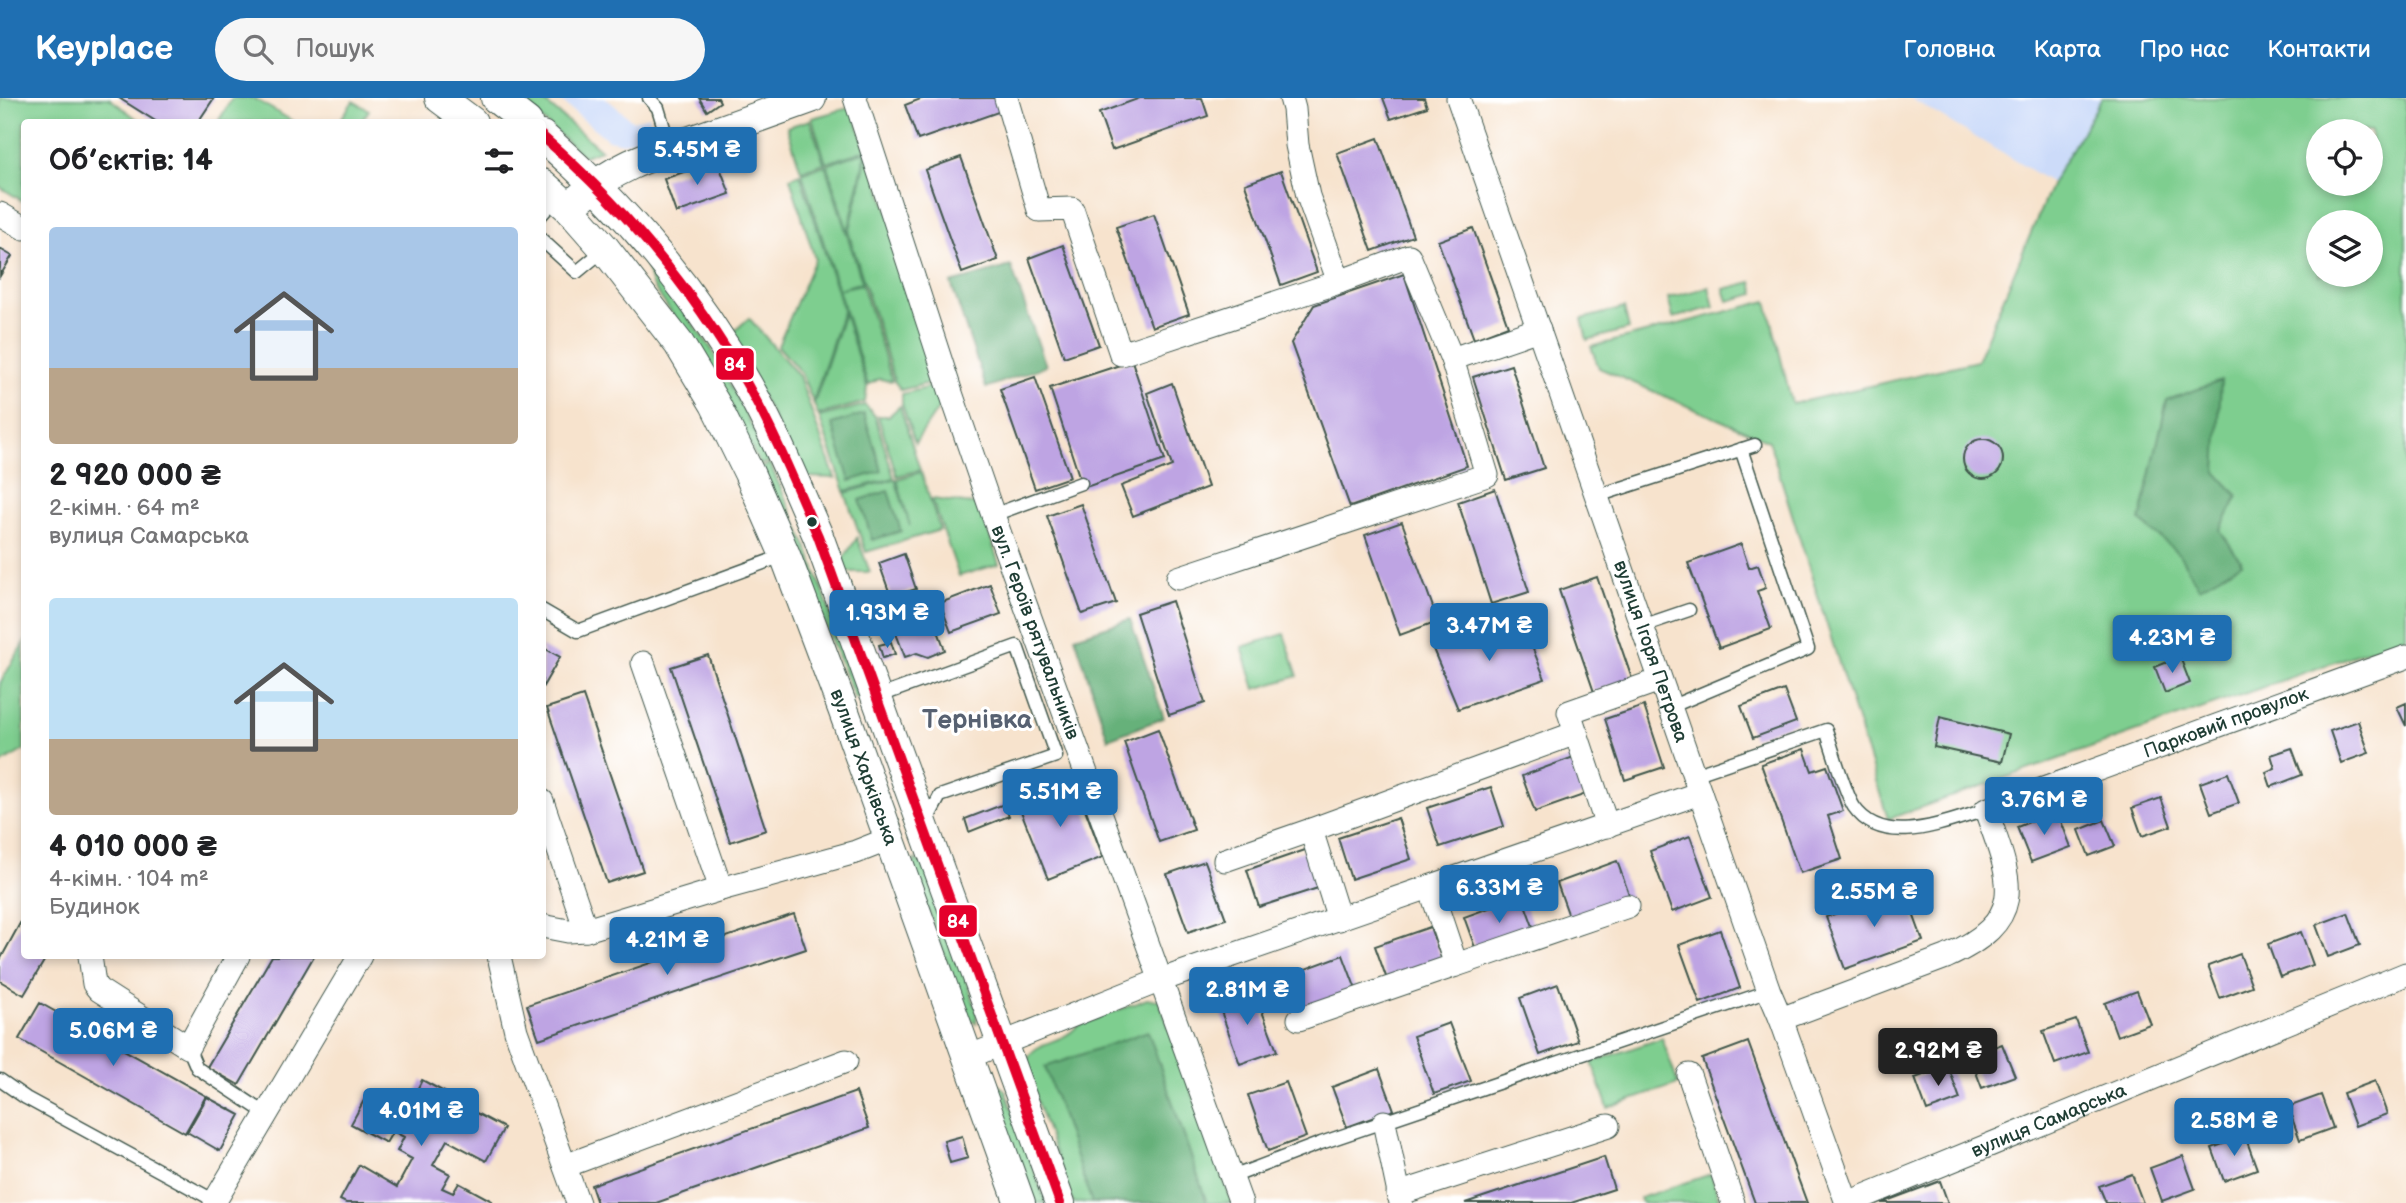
<!DOCTYPE html>
<html lang="uk">
<meta charset="utf-8">
<style>
:root{--surface:#fff;--page:#f6f6f6;--text:#202124;--muted:#757577;--accent:#1f6fb2}
body{margin:0;font-family:"Balsamiq Sans",sans-serif;background:var(--page);color:var(--text);height:100vh;display:flex;flex-direction:column;font-size:26px;white-space:nowrap}
*{box-sizing:border-box;margin:0}
p{font-size:23px;color:var(--muted)}
.icon{flex:none;width:38px;height:38px;fill:none;stroke:currentColor;stroke-width:2;stroke-linecap:round;stroke-linejoin:round}
.map{position:relative;flex:1;overflow:hidden}
.panel{position:absolute;left:21px;top:21px;width:525px;height:840px;display:flex;flex-direction:column;background:var(--surface);border-radius:7px;box-shadow:0 4px 10px #0003}
.panel>*{flex:none}
.tools{position:absolute;left:2306px;top:21px;display:grid;gap:14px}
.tools a{display:grid;place-items:center;width:77px;height:77px;border-radius:50%;background:var(--surface);box-shadow:0 4px 10px #0003;font-size:35px}
.price{position:absolute;translate:-50% -60px;padding:0 16px;border-radius:7px;background:var(--accent);color:#fff;font-size:23px;line-height:46px;filter:drop-shadow(0 2px 4px #0008)}
.price::after{content:'';position:absolute;left:50%;top:42px;width:21px;height:16px;margin-left:-10px;background:inherit;clip-path:polygon(0 0,100% 0,50% 100%)}
.price.active{background:#222;color:#fff}
ul{padding:0;list-style:none}
li{display:grid;align-content:center;gap:14px;height:371px;padding:0 28px}
li span{display:grid;place-items:center;height:217px;border-radius:7px;color:#555}
li>.icon{margin-inline-start:auto}
span .icon{width:126px;height:126px;fill:#fffc;stroke-width:1}
li b{font-size:30px}
h2{display:flex;justify-content:space-between;align-items:center;height:84px;padding:0 28px;font-size:30px}
header{display:flex;align-items:center;gap:42px;box-sizing:border-box;height:98px;padding:0 35px;background:var(--accent);color:#fff}
header strong{font-size:33px}
nav{display:flex;gap:38px;margin-inline-start:auto;font-size:24px}
.search{width:490px;height:63px;background:var(--page);display:flex;align-items:center;gap:18px;box-sizing:border-box;padding:0 24px;border-radius:38px;color:var(--muted);font-size:26px}
.map>svg:first-child{display:block}
</style>
<header>
<strong>Keyplace</strong>
<div class="search"><svg class="icon" aria-label="search" viewBox="0 0 24 24"><circle cx="10" cy="10" r="6"/><path d="M15 15l6 6"/></svg>Пошук</div>
<nav><a>Головна</a><a>Карта</a><a>Про нас</a><a>Контакти</a></nav>
</header>
<div class="map">
<svg width="2406" height="1105" viewBox="0 0 2406 1105">
<rect width="100%" height="100%" fill="#fff"/>
<filter id="ink" filterUnits="userSpaceOnUse"><feTurbulence type="fractalNoise" baseFrequency=".0143" numOctaves="2"/><feDisplacementMap in="SourceGraphic" scale="14" xChannelSelector="R" yChannelSelector="G"/><feConvolveMatrix kernelMatrix="1 2 1 2 8 2 1 2 1" color-interpolation-filters="sRGB"/></filter>
<filter id="wash" filterUnits="userSpaceOnUse"><feTurbulence type="fractalNoise" baseFrequency=".00686" numOctaves="4" result="noise"/><feDisplacementMap in="SourceGraphic" scale="28" xChannelSelector="R" yChannelSelector="G"/><feGaussianBlur stdDeviation="1.57" result="paint"/><feColorMatrix in="noise" values="0 0 0 0 0 0 0 0 0 0 0 0 0 0 0 0 0 1.4 0 .05"/><feComposite in="paint" operator="in"/></filter>
<g filter="url(#wash)">
<rect width="100%" height="100%" fill="#f7e3cd"/>
<path fill="#ccdbf9" d="M557 0H606L633 23 648 18 654 34 623 45 608 42Z
M1910 0H2102L2052 85Z"/>
<path fill="#7ece8f" stroke="#4e8662" stroke-width="2" fill-rule="evenodd" d="M0 0H109L141 24H24V104L0 89Z
M232 0H253L294 24H218Z
M517 0H540L601 52 584 58Z
M2102 0H2406V539L1888 721 1769 343 1599 270 1591 249 1767 203 1792 306 1977 263 2052 85ZM2319 33H2371V86H2319ZM2319 124H2371V177H2319Z
M353 3 369 12 361 24H339Z
M852 9 866 52 826 65 812 20Z
M810 22 824 65 801 73 787 29Z
M866 53 848 134 827 67Z
M868 53 944 281 901 292 895 284 849 136Z
M825 67 862 184 839 191 862 186 892 283 879 281 868 287 802 75Z
M800 76 843 212 813 304 801 275 778 248 815 161 790 80Z
M647 170 660 182 711 250 770 363 760 367 716 279 652 187Z
M1752 184 1755 196 1728 203 1724 191Z
M1709 189 1714 209 1673 220 1668 200Z
M1624 210 1629 231 1587 242 1582 221Z
M844 215 867 289 865 304 818 317 814 306Z
M749 220 799 278 835 380 804 379 730 237Z
M945 285 948 296 915 345 902 306V296Z
M865 307 875 318 894 380 845 393 819 319Z
M900 308 920 372 897 378 878 318H889Z
M770 366 807 449 861 599 855 601 761 370Z
M921 374 940 432 866 454 845 395 895 381 910 428 897 381Z
M932 401 980 407 999 466 959 478Z
M857 440 870 474H842L839 467Z
M1284 536 1298 578 1255 591 1242 549Z
M24 545V652L0 666V585Z
M915 761 925 767 977 913 976 926 966 917 913 772Z
M1147 901 1159 902 1232 1105H1073L1025 970C1029 940 1062 948 1077 928Z
M1662 940 1678 986 1608 1010 1592 964Z
M997 986 1005 992 1046 1105H1033L994 996Z
M1711 1076 1720 1105H1642L1640 1100Z"/>
<path fill="#66b17a" stroke="#427757" stroke-width="2" d="M1011 168 1046 268 986 290 951 185Z
M2221 283 2216 374 2238 398 2220 432 2242 465 2199 490 2179 456 2140 423 2167 302Z
M864 316 882 373 850 383 832 326Z
M888 393 901 433 872 442 860 402Z
M1130 521 1164 620 1108 641 1075 539Z
M1148 933 1207 1105H1092L1045 969Z"/>
<g id="blocks">
<path fill="#bea4e3" d="M119 0H214L198 24H157Z
M699 0H718L720 4 707 13Z
M923 0H1000L1004 12 918 42 905 7Z
M1140 0H1202L1208 18 1112 52 1099 15Z
M1383 0H1424L1427 9 1391 21Z
M1378 40 1413 138 1372 153 1337 55Z
M961 59 998 162 962 175 925 72Z
M717 62 730 96 676 115 664 81Z
M1281 73 1317 174 1281 187 1245 86Z
M1154 116 1189 216 1152 229 1116 129Z
M1473 130 1508 228 1474 241 1438 143Z
M1063 147 1099 247 1064 259 1029 160Z
M0 151 12 158 0 178Z
M1404 176 1467 368 1350 409 1291 245 1314 207Z
M1132 263 1165 362 1083 390 1050 290Z
M1511 267 1544 370 1506 382 1473 279Z
M1035 279 1070 379 1035 391 1000 291Z
M1172 285 1208 389 1133 418 1121 388 1172 368 1147 295Z
M1963 361a20 20 0 1 1 40 0a20 20 0 1 1-40 0Z
M1495 391 1529 494 1491 506 1458 404Z
M1081 406 1116 505 1082 516 1047 418Z
M1402 424 1438 523 1400 537 1365 437Z
M1741 446 1749 470 1758 467 1766 490 1757 493 1771 531 1719 550 1688 465Z
M904 456 916 491 891 499 879 465Z
M1597 479 1632 581 1594 594 1559 492Z
M990 486 1001 516 951 534 940 505Z
M926 500 945 552 928 559 917 555 905 559 888 514Z
M1172 503 1205 605 1169 617 1136 515Z
M1520 519 1545 581 1458 611 1433 551Z
M891 544 895 556 883 560 879 547Z
M542 549 560 559 542 590Z
M708 557 766 732 730 744 671 569Z
M2180 559 2190 585 2165 595 2155 569Z
M1784 592 1796 624 1753 640 1741 608Z
M583 598 643 773 607 785 547 610Z
M2406 605V628L2397 609Z
M1644 608 1664 669 1625 682 1605 621Z
M1940 619 2009 636 2002 664 1934 649Z
M2358 623 2369 655 2341 665 2330 633Z
M1158 631 1194 732 1159 744 1124 644Z
M2292 650 2302 677 2271 689 2266 674 2275 670 2271 657Z
M1804 651 1812 673 1827 668 1843 713 1828 718 1842 761 1800 775 1761 666Z
M1579 657 1592 694 1535 714 1522 678Z
M2228 675 2239 705 2211 715 2200 685Z
M1074 682 1103 759 1048 781 1017 703Z
M1491 689 1504 728 1440 749 1427 710Z
M2161 700 2171 728 2142 738 2132 710Z
M1004 706 1009 718 969 734 965 721Z
M2057 713 2071 749 2031 764 2017 729Z
M1398 720 1411 761 1351 781 1338 740Z
M2104 722 2115 748 2089 758 2079 732Z
M1690 738 1712 799 1672 814 1650 753Z
M1308 751 1321 789 1259 809 1247 772Z
M1205 763 1226 821 1188 834 1167 776Z
M1617 763 1630 799 1570 821 1557 785Z
M1904 791 1923 843 1845 871 1826 819Z
M1522 798 1535 834 1477 855 1464 819Z
M2348 815 2360 847 2328 859 2316 827Z
M794 816 806 851 539 941 527 907Z
M24 818V858H47L24 897 0 883V862Z
M1430 829 1444 868 1389 887 1375 848Z
M1720 832 1740 890 1700 905 1679 847Z
M2301 834 2313 867 2280 879 2268 846Z
M2240 856 2252 888 2220 900 2208 868Z
M1343 857 1358 897 1303 917 1289 877Z
M272 858H314L239 987 207 969Z
M1558 886 1578 943 1540 957 1520 900Z
M1254 892 1277 953 1240 966 1218 905Z
M2137 893 2150 926 2117 938 2105 905Z
M40 905 206 998 185 1035 19 941Z
M2076 922 2088 954 2055 966 2043 933Z
M1449 925 1471 983 1434 996 1413 938Z
M1748 944 1807 1105H1755L1702 961Z
M2002 946 2015 978 1982 990 1970 958Z
M1948 968 1960 1001 1927 1013 1915 980Z
M1379 971 1394 1012 1347 1029 1332 989Z
M422 982 459 1002 450 1017 462 1023 469 1011 504 1030 486 1063 447 1042 433 1067 450 1076 442 1090 453 1095 459 1085 492 1103 491 1105H346L340 1102 359 1067 397 1089 412 1061 397 1053 404 1039 393 1033 386 1045 351 1026 369 993 406 1013Z
M2375 983 2387 1016 2355 1028 2343 995Z
M1286 984 1306 1039 1268 1053 1248 997Z
M856 994 869 1030 656 1105H597L591 1087Z
M2321 997 2333 1030 2300 1042 2288 1009Z
M207 999 240 1017 220 1053 187 1034Z
M962 1038 968 1060 950 1065 944 1043Z
M2245 1038 2257 1071 2224 1083 2212 1050Z
M2183 1058 2195 1091 2162 1103 2150 1070Z
M1604 1059 1614 1091 1571 1105H1465Z
M2132 1076 2143 1105H2106L2099 1088Z
M1940 1083 1948 1105H1881Z"/>
</g>
</g>
<g filter="url(#ink)">
<use href="#blocks" fill-opacity="0" stroke="#3f564b" stroke-width="2"/>
<g fill="none" stroke-linecap="round" stroke-linejoin="round">
<defs>
<path id="service" d="M649 0 658 10 670 50
M542 116 557 99
M542 142 577 174 605 151
M1597 398 1755 347
M993 417 1081 385
M542 512 578 533 785 457
M1642 528 1689 512
M877 599 1017 548 1056 658 940 698 926 724
M1670 609 1808 551 1741 351
M1694 677 1826 632C1833 652 1844 693 1854 709 1884 752 1947 723 1986 712
M188 949 197 970 265 1015
M0 982 26 1000 215 1103
M1232 1079 1321 1045 1769 893"/>
<g id="minor">
<path id="s1" d="M855 0 951 295 993 417 1241 1105"/>
<path d="M1006 0 1039 112 1072 111 1121 256 1339 184 1308 98 1297 47 1294 11 1291 0"/>
<path id="s2" d="M1458 0 1769 893 1781 921 1847 1105"/>
<path d="M0 116 24 130"/>
<path d="M1339 184 1409 158 1452 261"/>
<path d="M1178 480 1487 377 1452 261 1539 231"/>
<path d="M643 565 721 791"/>
<path d="M542 703 586 832"/>
<path d="M1607 728 1569 614 1660 582"/>
<path d="M1225 762 1311 732"/>
<path d="M1339 821 1311 732 1576 635"/>
<path d="M542 828 568 833 586 832 721 791 856 754 889 741"/>
<path d="M90 858 94 886 99 892 188 949 238 858"/>
<path d="M499 858 516 933 578 1105"/>
<path d="M1456 867 1628 808"/>
<path d="M1299 921 1456 867 1430 789"/>
<path id="s3" d="M1781 921 1946 859C2029 821 2012 785 1986 712L2406 559"/>
<path d="M968 959 1161 882 1700 695"/>
<path d="M1689 977 1733 1105"/>
<path d="M1384 1024 1401 1105"/>
<path d="M565 1068 846 963"/>
<path d="M1398 1096 1608 1028"/>
<path d="M216 1105 215 1103 360 858"/>
<path id="s4" d="M1848 1105 2406 876"/>
</g>
<g id="tertiary">
<path d="M440 0 472 24"/>
<path d="M496 0 527 24"/>
<path d="M542 38C624 109 695 194 748 288 775 336 796 388 818 438L1060 1105"/>
<path id="s5" d="M542 86 569 110 605 151 679 246 715 306 749 375 785 457 843 611 1020 1105"/>
<path d="M581 99C614 68 661 54 702 39 739 26 775 13 811 0"/>
</g>
</defs>
<use href="#service" stroke="#3f564b" stroke-width="15"/>
<use href="#minor" stroke="#3f564b" stroke-width="25"/>
<use href="#tertiary" stroke="#3f564b" stroke-width="32"/>
<use href="#service" stroke="#fff" stroke-width="12"/>
<use href="#minor" stroke="#fff" stroke-width="23"/>
<use href="#tertiary" stroke="#fff" stroke-width="30"/>
<defs>
<path id="bus-1" d="M542 38C624 109 695 194 748 288 775 336 796 388 818 438L1060 1105"/>
</defs>
<use href="#bus-1" stroke="#fff" stroke-width="16"/>
<use href="#bus-1" stroke="#e4002b" stroke-width="10"/>
</g>
</g>
<circle fill="#1f3d34" stroke="#fff" stroke-width="2.5" cx="812" cy="424" r="6"/>
<g text-anchor="middle" dominant-baseline="central" stroke-width="6" stroke-linejoin="round" paint-order="stroke">
<g font-size="19" fill="#1f3d34" stroke="#fff">
<text stroke="none"><textPath href="#s1" startOffset="564">вул. Героїв рятувальників</textPath></text>
<text stroke="none"><textPath href="#s2" startOffset="586">вулиця Ігоря Петрова</textPath></text>
<text stroke="none"><textPath href="#s3" startOffset="611">Парковий провулок</textPath></text>
<text stroke="none"><textPath href="#s5" startOffset="674">вулиця Харківська</textPath></text>
<text stroke="none"><textPath href="#s4" startOffset="217">вулиця Самарська</textPath></text>
</g>
<g font-size="26" font-weight="bold" fill="#576171" stroke="#fff">
<text x="977" y="622">Тернівка</text>
</g>
</g>
<g stroke="#fff" stroke-width="2.5">
<rect x="715" y="249" width="40" height="34" rx="7" fill="#e4002b"/>
<rect x="938" y="806" width="40" height="34" rx="7" fill="#e4002b"/>
</g>
<g font-size="19" text-anchor="middle" font-weight="bold" fill="#fff">
<text x="735" y="273">84</text>
<text x="958" y="830">84</text>
</g>
</svg>
<div class="tools">
<a><svg class="icon" aria-label="locate" viewBox="0 0 24 24"><circle cx="12" cy="12" r="6"/><path d="M12 2v4M12 18v4M2 12h4M18 12h4"/></svg></a>
<a><svg class="icon" aria-label="layers" viewBox="0 0 24 24"><path d="M12 4l9 5-9 5-9-5zM3 14l9 5 9-5"/></svg></a>
</div>
<b class="price" style="left:697px;top:89px">5.45M ₴</b>
<b class="price" style="left:887px;top:552px">1.93M ₴</b>
<b class="price" style="left:1489px;top:565px">3.47M ₴</b>
<b class="price" style="left:2172px;top:577px">4.23M ₴</b>
<b class="price" style="left:1060px;top:731px">5.51M ₴</b>
<b class="price" style="left:2044px;top:739px">3.76M ₴</b>
<b class="price" style="left:1499px;top:827px">6.33M ₴</b>
<b class="price" style="left:1874px;top:831px">2.55M ₴</b>
<b class="price" style="left:667px;top:879px">4.21M ₴</b>
<b class="price" style="left:1247px;top:929px">2.81M ₴</b>
<b class="price" style="left:113px;top:970px">5.06M ₴</b>
<b class="price active" style="left:1938px;top:990px">2.92M ₴</b>
<b class="price" style="left:421px;top:1050px">4.01M ₴</b>
<b class="price" style="left:2234px;top:1060px">2.58M ₴</b>
<section class="panel">
<h2>Об’єктів: 14<svg class="icon" aria-label="filters" viewBox="0 0 24 24"><path d="M4 7h16M4 17h16"/><circle cx="9" cy="7" r="2"/><circle cx="15" cy="17" r="2"/></svg></h2>
<ul>
<li><span style="background:linear-gradient(#a9c7e8 65%,#b9a48a 0)"><svg class="icon" aria-label="home" viewBox="0 0 24 24"><path d="M3 11l9-7 9 7M6 9v11h12V9"/></svg></span><div><b>2 920 000 ₴</b><p>2-кімн. · 64 m²</p><p>вулиця Самарська</p></div></li>
<li><span style="background:linear-gradient(#bfe0f5 65%,#b9a48a 0)"><svg class="icon" aria-label="home" viewBox="0 0 24 24"><path d="M3 11l9-7 9 7M6 9v11h12V9"/></svg></span><div><b>4 010 000 ₴</b><p>4-кімн. · 104 m²</p><p>Будинок</p></div></li>
</ul>
</section>
</div>
